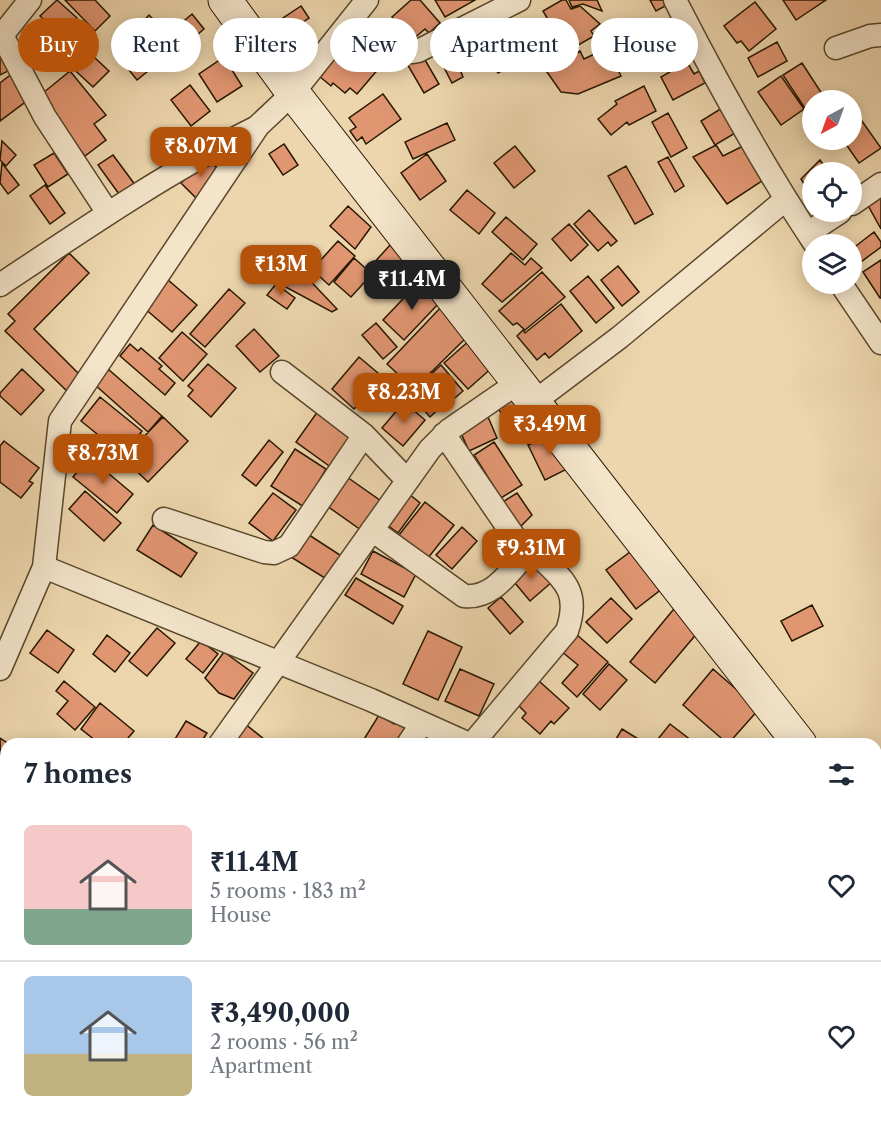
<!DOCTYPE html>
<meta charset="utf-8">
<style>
:root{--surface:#fff;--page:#f6f6f7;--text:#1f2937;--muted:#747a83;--line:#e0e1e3;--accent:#b45309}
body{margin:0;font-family:"Libre Caslon Text",serif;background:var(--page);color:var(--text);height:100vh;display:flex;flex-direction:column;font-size:22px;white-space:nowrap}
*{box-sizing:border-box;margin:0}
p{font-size:20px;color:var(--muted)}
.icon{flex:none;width:33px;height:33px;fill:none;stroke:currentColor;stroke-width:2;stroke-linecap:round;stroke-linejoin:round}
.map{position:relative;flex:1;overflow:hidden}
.side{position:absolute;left:0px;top:738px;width:882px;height:386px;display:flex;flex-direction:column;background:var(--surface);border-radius:18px 18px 0 0;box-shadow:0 3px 15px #0003}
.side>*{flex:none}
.top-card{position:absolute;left:18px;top:18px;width:846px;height:54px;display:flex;gap:12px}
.needle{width:39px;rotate:221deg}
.controls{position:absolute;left:802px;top:90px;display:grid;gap:12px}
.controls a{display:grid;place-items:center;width:60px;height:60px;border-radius:50%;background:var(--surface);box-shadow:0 3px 15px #0003;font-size:30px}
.price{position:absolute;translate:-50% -51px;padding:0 14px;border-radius:12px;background:var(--accent);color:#fff;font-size:20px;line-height:39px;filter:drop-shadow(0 2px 3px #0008)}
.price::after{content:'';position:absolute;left:50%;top:36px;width:18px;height:14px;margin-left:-9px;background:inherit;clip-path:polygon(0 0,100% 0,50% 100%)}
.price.active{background:#222;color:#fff}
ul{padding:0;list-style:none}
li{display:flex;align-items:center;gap:18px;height:150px;padding:0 24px}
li+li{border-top:2px solid var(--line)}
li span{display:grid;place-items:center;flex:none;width:168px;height:120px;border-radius:9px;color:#555}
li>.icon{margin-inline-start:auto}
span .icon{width:72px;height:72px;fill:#fffc;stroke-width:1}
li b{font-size:26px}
h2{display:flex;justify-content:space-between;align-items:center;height:72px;padding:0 24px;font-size:26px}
.tag{padding:0 21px;border-radius:27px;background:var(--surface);box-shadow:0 3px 15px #0003;font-size:21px;line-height:54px}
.tag.active{background:var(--accent);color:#fff}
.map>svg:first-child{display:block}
</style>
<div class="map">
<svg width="881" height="1123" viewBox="0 0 881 1123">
<rect width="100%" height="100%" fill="#edd6ad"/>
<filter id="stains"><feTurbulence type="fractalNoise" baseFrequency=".00333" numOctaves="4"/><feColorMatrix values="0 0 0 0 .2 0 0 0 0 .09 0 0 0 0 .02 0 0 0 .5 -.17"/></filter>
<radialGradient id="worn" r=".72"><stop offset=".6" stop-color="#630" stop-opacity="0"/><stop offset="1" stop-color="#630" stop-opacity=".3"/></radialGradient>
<path fill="#e19672" stroke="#271700" stroke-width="1.5" d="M57 0 77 18 73 22 79 28 67 40 40 16Z
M65 0H95L110 16 95 31Z
M411 0H420L440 23 429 33 425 29 412 40 392 17Z
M435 0H475L445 17Z
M562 0H566L571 9 580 6 600 24 591 31 594 36 575 47 564 25 554 30 543 11Z
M569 0H597L602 11 583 4 572 7Z
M650 0H667L669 4 656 11Z
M783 0H826L796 20Z
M755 2 776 29 749 51 741 41 737 43 724 26Z
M301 6 309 18 288 32 280 20Z
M192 14 204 29 185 45 173 30Z
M149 15 179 45 168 56 138 27Z
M492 24 496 31 502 27 505 32 510 29 527 57 498 73 475 33Z
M536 27H543L560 60 580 51 584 59 607 48 621 76 578 94 561 92 547 72 529 33Z
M349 41 380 67 357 94 350 88 345 93 333 83 331 86 319 76Z
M777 42 787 61 758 77 748 58Z
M80 44 109 71 93 87 65 61Z
M151 44 163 59 137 80 125 65Z
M450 45 463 77 452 83 435 50Z
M421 53 439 84 424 93 406 62Z
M0 55 8 71 0 75Z
M224 57 242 86 217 102 199 74Z
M687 62 694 74 699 71 705 83 673 100 661 77Z
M802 63 826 100H813L812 119 783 75Z
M70 71 106 115 94 124 106 140 85 156 38 97Z
M13 73 32 97 0 121V83Z
M781 76 804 109 781 125 758 92Z
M190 85 210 111 191 126 171 100Z
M644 86 656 111 629 125 627 122 611 135 598 119 617 104 615 101Z
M383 94 401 119 366 144 362 137 357 141 350 131 356 127 349 118Z
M852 107 881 148 859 163 843 140H852Z
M722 108 737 132 715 145 701 121Z
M668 113 687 148 671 157 652 122Z
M447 123 455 140 413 159 405 142Z
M2 141 16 155 6 166 0 160Z
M284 144 298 165 283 175 269 154Z
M716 145 723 156 743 146 765 179 727 204 693 157Z
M515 146 535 171 514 188 494 163Z
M54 153 68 174 48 187 34 165Z
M427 154 446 181 420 200 401 173Z
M113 155 136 186 119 194 98 165Z
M668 157 684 186 675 192 658 162Z
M207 158 222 173 196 198 181 183Z
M820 160 828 172H813V198L801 179Z
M2 163 19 185 8 194 0 183Z
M626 166 653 214 635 224 608 176Z
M45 185 65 213 50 224 30 196Z
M467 190 495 213 479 234 450 210Z
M881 191V229L865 200Z
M348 206 371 227 355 249 330 226Z
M589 210 617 241 611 246 608 242 598 251 574 224Z
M506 217 537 244 523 260 492 232Z
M569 224 588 245 571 261 552 239Z
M874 232 881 242V247L854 267 852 249Z
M338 241 355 256 329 285 319 276 315 281 308 274Z
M391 244 409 261 389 283 371 266Z
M69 253 89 273 34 329 84 379 70 394 5 331 15 321 8 314Z
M511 253 525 265 531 258 542 268 502 302 482 284Z
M354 258 372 274 351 297 334 282Z
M881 260V298H880L863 272Z
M618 266 639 292 622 306 601 280Z
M299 269 337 309 332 312 282 285Z
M542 272 565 297 525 330 517 323 513 325 499 311Z
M588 276 614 308 596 323 570 291Z
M167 279 197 305 172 332 143 307Z
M420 281 441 301 404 340 383 320Z
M276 284 295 298 287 309 267 295Z
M229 289 245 303 205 347 190 334Z
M444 304 473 331 414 389 387 364Z
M561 304 582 331 549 358 545 353 537 360 517 336 523 330 525 333Z
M376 323 397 347 383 359 362 335Z
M254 329 279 356 260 372 236 346Z
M182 332 207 354 183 381 159 358Z
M470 340 494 366 468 389 444 363Z
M130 344 138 351 141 348 162 366 159 369 175 383 165 395 120 356Z
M359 357 378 373 358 396 362 400 354 409 332 389Z
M208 364 236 388 211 417 188 396 193 390 188 386Z
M441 365 463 391 449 403 447 401 430 417 410 394Z
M22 369 44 390 21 415 0 396V393Z
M108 369 162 416 148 432 94 384Z
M519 390 532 420 510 434 495 400Z
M100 397 142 431 123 455 81 421Z
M404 402 425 420 403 446 382 428Z
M318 411 353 437 332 468 296 442Z
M486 412 497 438 469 451 457 424Z
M163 417 188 441 148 482 123 458Z
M547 430 573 460 565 470 545 480 528 445 540 440Z
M269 440 283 452 256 486 242 475Z
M4 441 39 468 29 481 33 483 21 498 0 482V446Z
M494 442 522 485 501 498 474 455Z
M295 449 326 469 304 507 271 486Z
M89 457 133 494 117 513 73 477Z
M347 477 381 501 361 530 327 506Z
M85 491 121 523 104 541 69 509Z
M273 493 296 510 273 541 249 523Z
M517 493 532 515 518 529 501 503Z
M409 494 420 503 398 533 386 524Z
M425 502 454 525 428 558 399 535Z
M153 525 197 553 181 577 137 550Z
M462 527 477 541 452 569 436 555Z
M306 533 343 557 328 580 291 557Z
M634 549 663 588 636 609 606 570Z
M373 551 416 574 404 597 361 574Z
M532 559 552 582 530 601 510 577Z
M356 578 403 606 393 624 345 595Z
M501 597 523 622 510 634 488 608Z
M611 598 632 619 607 643 586 622Z
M678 604 704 625 655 683 630 662Z
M812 605 823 626 792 641 781 621Z
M157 628 175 643 147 676 129 661Z
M47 630 74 650 58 673 30 653Z
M428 631 462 647 438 700 403 684Z
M576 634 608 662 577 697 562 683 578 665 561 651Z
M107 635 130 653 115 672 93 654Z
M201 641 218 654 203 673 186 659Z
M224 652 253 673 234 699 219 693 205 678Z
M609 664 627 680 600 710 583 694Z
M460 669 494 684 479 716 445 701Z
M713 669 759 709 728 744 683 705Z
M64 681 95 707 75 730 57 714 68 701 56 691Z
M539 681 569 708 554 724 551 721 540 734 522 718 526 713 518 705Z
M100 703 134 731 123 744H105L102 741 100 744 81 729Z
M379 715 394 724 398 718 411 726 400 744H361Z
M186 721 207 733 200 744H182L175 739Z
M244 723 270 744H243L233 737Z
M670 724 692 741 690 744H654Z
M622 729 640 740 638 744H613Z
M429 730 461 744H417Z
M0 738 9 744H6V776L1 783Z
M881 962V983L876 985V963Z
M881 985V1010L876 1012V987Z
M6 1028V1109L0 1106V1040Z
M881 1070V1105L876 1083V1072Z
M876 1098 881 1122 856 1123 854 1118H876Z
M14 1118H28L37 1123H11Z
M135 1118H190L192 1123H118Z
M264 1118H294L282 1123H267Z
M326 1118H339L342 1123H318L317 1121Z
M343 1118H373L375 1123H345Z
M378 1118H403L405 1123H379Z
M407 1118H440L441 1123H408Z
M489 1118H522L511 1123H492Z
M540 1118H550L552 1123H526Z
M583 1118H611L613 1123H585Z
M721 1118H756L758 1123H723Z
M761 1118H792L793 1123H763Z
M798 1118H823L825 1123H800Z"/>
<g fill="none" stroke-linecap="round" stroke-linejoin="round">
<defs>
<path id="street" d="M675 0C718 84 763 166 815 244
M346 28C371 41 390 57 418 51L519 0
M3 37 45 117 108 213
M0 38 30 0
M836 48 870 36 881 35
M852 204 881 184
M808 233 840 212
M841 284 881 343
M0 285C84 229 167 172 257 127
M282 372 364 435 406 479
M534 402 620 337 785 200
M444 434 526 554 536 553C563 580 581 590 567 631L472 744
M164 519 264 552 274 553 289 546 364 435
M372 530 464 596C493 599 509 572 526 554
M44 567 371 700 469 744
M0 669 44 567 60 421 258 126 293 93 367 0
M220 744 430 449 449 430 519 382
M408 744 422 723
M0 807 6 811
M876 944 881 943
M876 1058 881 1056
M248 1118 249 1123
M708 1118 710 1123
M296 1123 312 1118
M471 1123 472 1118
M655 1123 672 1118"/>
<path id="secondary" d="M225 0 293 93 800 744
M876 841 881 849"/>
</defs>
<use href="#street" stroke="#58472b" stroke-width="25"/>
<use href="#secondary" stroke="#271700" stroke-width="35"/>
<use href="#street" stroke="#f3e4ca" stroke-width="22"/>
<use href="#secondary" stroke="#f3e4ca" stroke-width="33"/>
</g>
<rect width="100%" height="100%" filter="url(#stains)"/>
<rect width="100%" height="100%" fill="url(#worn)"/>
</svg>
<div class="controls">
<a><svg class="needle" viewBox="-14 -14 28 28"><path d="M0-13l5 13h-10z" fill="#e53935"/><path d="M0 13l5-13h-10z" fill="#747a83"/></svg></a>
<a><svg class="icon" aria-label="locate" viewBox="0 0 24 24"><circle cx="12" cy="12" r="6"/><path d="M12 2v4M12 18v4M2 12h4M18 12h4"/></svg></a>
<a><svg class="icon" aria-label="layers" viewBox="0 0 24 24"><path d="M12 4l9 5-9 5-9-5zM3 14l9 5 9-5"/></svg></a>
</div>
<b class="price" style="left:201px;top:178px">₹8.07M</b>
<b class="price" style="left:281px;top:296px">₹13M</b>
<b class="price active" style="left:412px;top:311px">₹11.4M</b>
<b class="price" style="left:404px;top:424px">₹8.23M</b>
<b class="price" style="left:550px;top:456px">₹3.49M</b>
<b class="price" style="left:103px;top:485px">₹8.73M</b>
<b class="price" style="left:531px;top:580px">₹9.31M</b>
<div class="top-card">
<a class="tag active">Buy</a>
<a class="tag">Rent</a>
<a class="tag">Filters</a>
<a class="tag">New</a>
<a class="tag">Apartment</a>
<a class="tag">House</a>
</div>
<section class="side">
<h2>7 homes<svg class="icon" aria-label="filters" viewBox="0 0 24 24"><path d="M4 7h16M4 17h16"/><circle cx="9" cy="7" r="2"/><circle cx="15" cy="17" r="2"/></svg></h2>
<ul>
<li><span style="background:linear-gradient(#f6c9c9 70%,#7fa58c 0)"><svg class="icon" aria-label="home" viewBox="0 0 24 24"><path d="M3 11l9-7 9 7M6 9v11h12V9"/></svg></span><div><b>₹11.4M</b><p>5 rooms · 183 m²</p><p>House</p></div><svg class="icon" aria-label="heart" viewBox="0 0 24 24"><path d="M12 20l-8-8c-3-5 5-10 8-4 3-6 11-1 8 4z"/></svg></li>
<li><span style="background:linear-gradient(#a9c7e8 65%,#c2b280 0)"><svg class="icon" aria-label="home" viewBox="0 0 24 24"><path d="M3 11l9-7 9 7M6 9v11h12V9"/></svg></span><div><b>₹3,490,000</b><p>2 rooms · 56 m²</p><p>Apartment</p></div><svg class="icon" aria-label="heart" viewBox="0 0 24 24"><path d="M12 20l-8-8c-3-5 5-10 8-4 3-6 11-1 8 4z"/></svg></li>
</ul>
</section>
</div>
